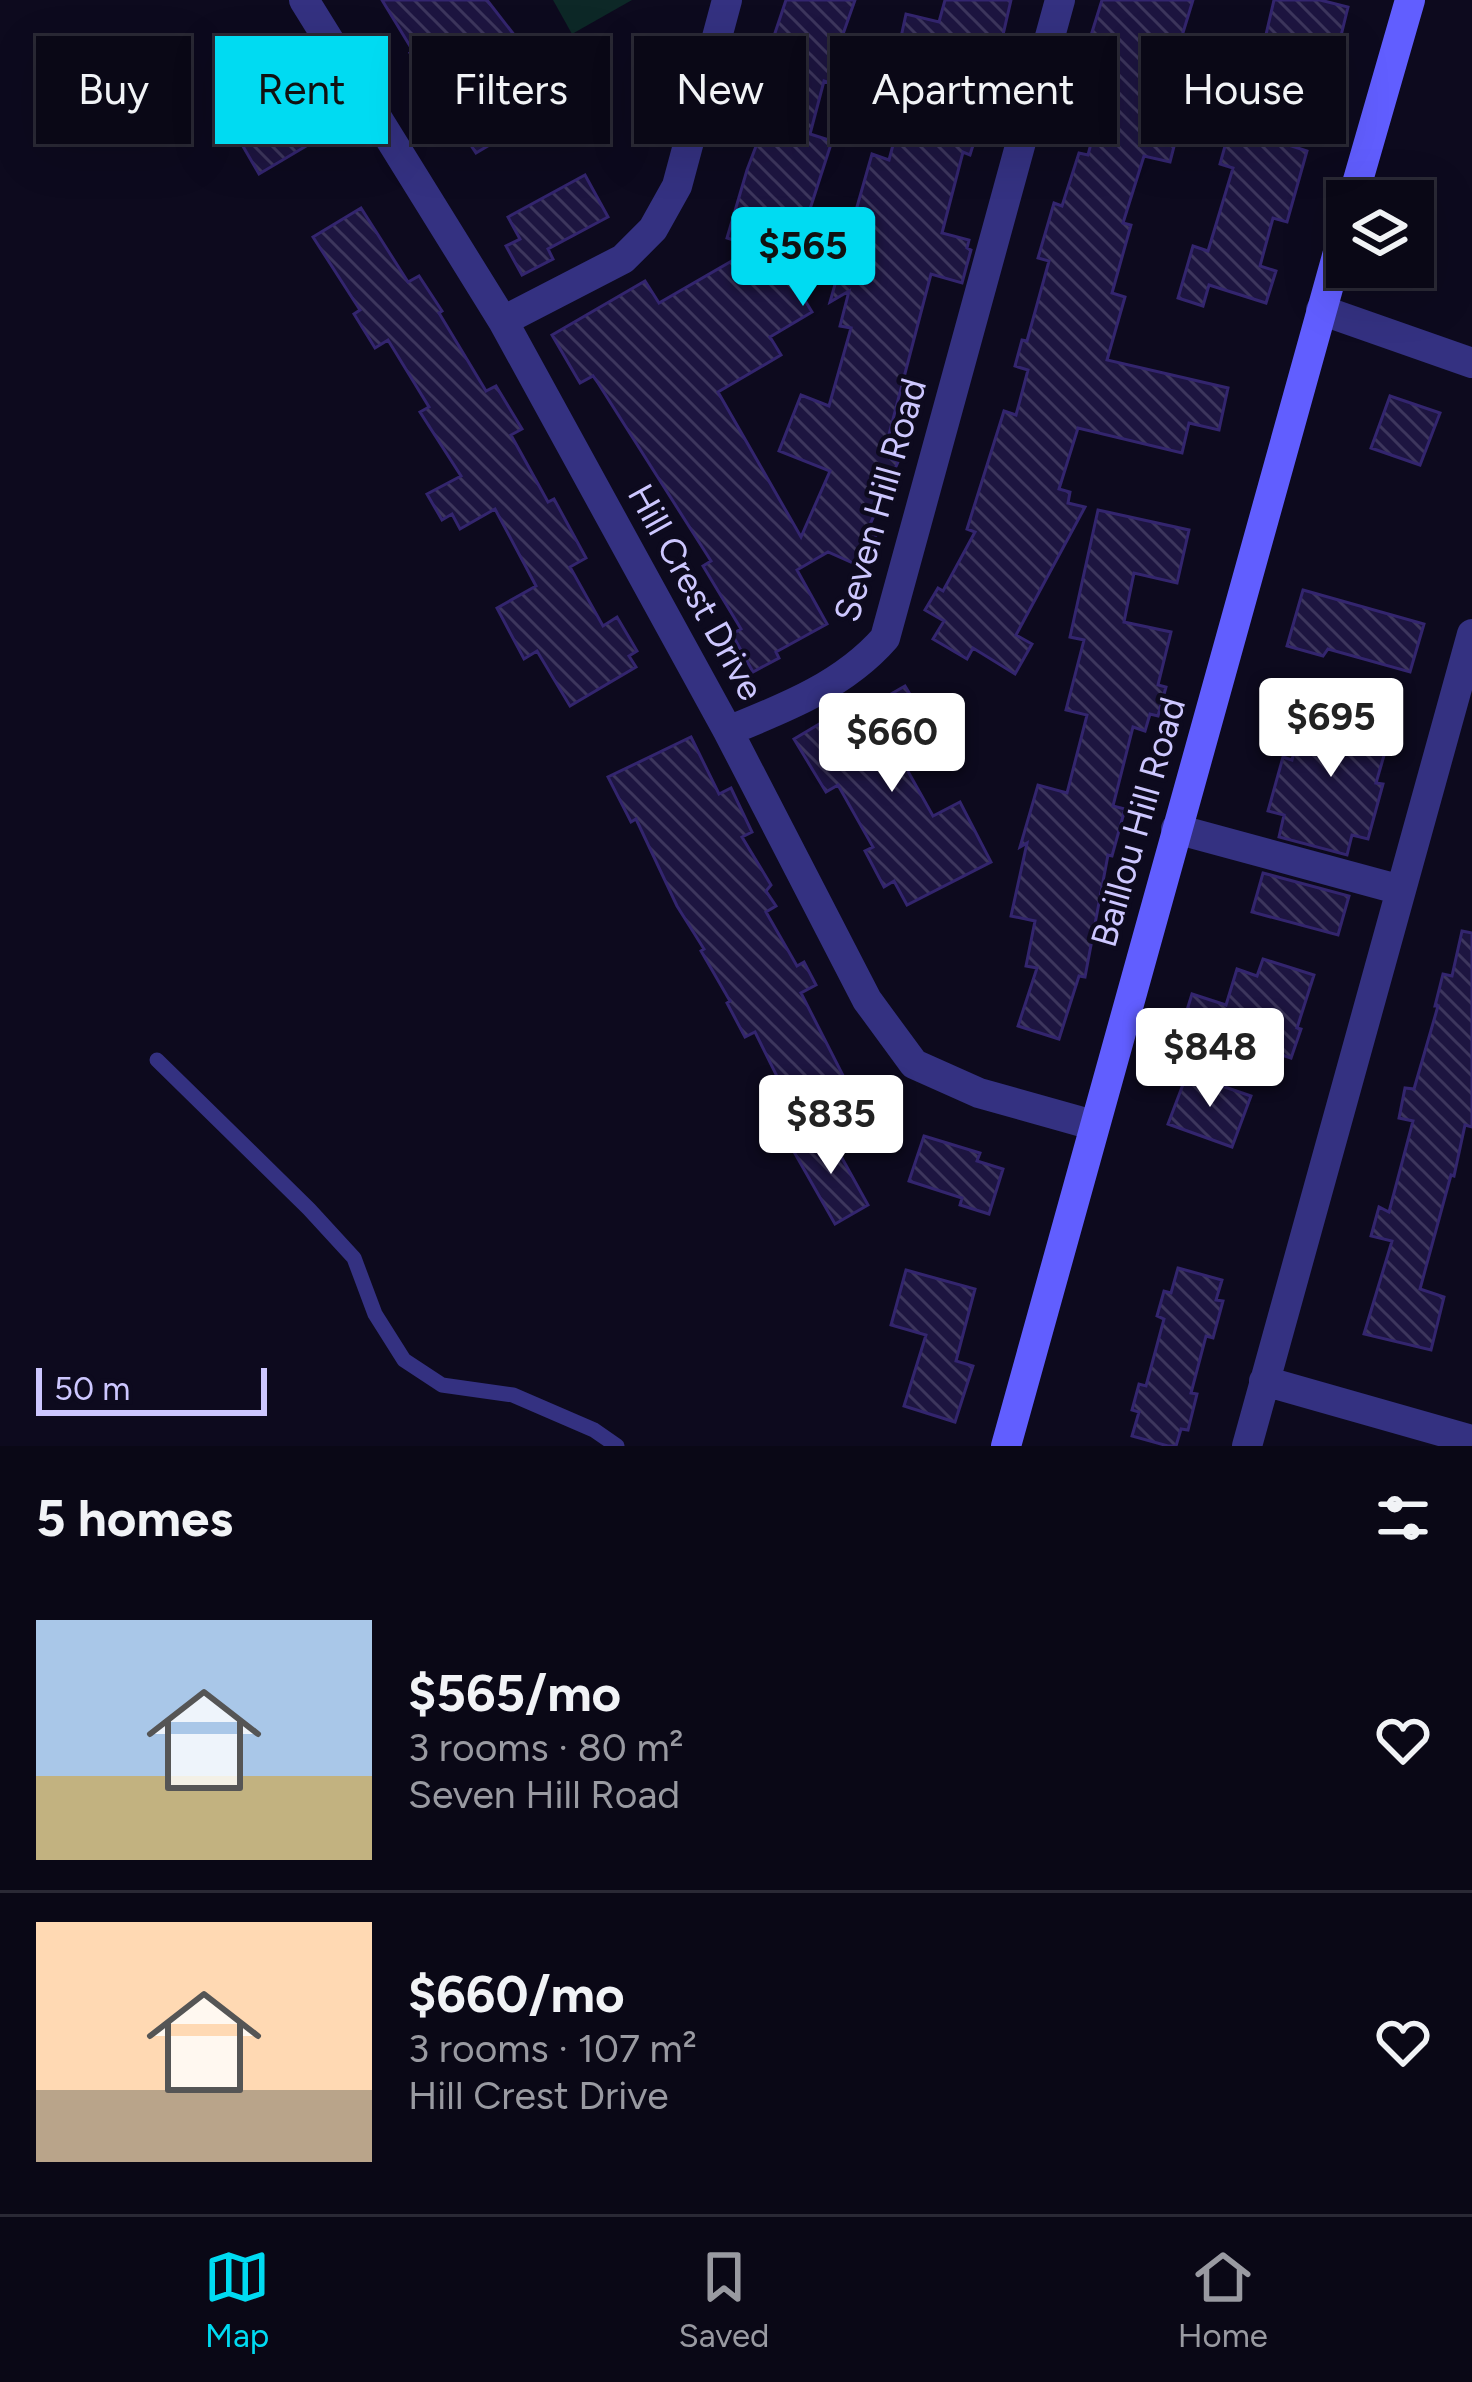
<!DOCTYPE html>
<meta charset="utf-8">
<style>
:root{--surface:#0a0816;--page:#13111f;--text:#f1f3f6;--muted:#999aa1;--line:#2a2935;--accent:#00dbf2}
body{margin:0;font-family:Figtree,sans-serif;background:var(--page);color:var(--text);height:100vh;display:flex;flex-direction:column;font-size:45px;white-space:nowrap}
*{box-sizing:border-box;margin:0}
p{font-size:39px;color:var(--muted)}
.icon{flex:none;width:66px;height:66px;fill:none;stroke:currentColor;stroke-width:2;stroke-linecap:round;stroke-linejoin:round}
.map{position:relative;height:1446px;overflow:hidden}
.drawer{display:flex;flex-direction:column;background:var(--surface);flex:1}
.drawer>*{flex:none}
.guide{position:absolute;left:36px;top:36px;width:1401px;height:108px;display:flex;gap:24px}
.tools{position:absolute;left:1326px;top:180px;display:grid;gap:24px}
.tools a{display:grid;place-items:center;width:108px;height:108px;border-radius:0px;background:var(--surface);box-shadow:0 12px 48px #0002,0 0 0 3px var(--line);font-size:60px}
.scale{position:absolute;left:36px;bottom:30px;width:231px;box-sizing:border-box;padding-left:12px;border:6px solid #cdc7ff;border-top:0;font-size:33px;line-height:42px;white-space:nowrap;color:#cdc7ff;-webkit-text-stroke:9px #0d0a1e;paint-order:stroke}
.price{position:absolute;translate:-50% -102px;padding:0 27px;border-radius:12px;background:#fff;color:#222;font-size:39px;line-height:78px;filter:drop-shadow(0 3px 6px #0008)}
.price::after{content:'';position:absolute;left:50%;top:72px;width:36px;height:27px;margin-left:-18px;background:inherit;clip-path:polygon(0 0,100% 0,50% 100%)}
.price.on{background:var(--accent);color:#111}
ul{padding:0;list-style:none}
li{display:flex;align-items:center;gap:36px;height:300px;padding:0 36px}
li+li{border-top:3px solid var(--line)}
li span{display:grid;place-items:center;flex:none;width:336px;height:240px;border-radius:0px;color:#555}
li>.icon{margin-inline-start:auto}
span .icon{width:144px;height:144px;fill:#fffc;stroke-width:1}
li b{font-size:51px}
h2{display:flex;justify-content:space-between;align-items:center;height:144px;padding:0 36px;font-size:51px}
.chip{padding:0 42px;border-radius:0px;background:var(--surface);box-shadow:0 12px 48px #0002,0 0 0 3px var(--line);font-size:42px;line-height:108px}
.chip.on{background:var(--accent);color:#111}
.tab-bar{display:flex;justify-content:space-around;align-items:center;height:168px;border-top:3px solid var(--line);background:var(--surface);font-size:33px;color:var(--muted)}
.tab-bar a{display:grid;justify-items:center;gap:6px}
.tab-bar .on{color:var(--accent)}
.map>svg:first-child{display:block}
</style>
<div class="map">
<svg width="1472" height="1446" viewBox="0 0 1472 1446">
<defs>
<pattern id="building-back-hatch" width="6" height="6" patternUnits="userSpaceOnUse" patternTransform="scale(3)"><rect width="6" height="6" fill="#1d1540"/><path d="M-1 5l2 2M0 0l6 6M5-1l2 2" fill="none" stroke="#3d365d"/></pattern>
</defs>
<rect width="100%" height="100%" fill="#0d0a1e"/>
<path fill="#0d2827" d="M553 0H632L572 34Z"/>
<path fill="url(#building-back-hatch)" stroke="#33256e" stroke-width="3" fill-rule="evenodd" d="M382 0H487L522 45 497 63 533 119 476 153 410 53 413 51Z
M786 0H855L836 54 893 74 906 14 939 22 945 0H1011L991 87 970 155 963 152 942 233 969 240 967 248 971 250 962 283 931 274 886 446 888 447 885 456 898 462 868 529 877 533 862 567 828 552 797 570 827 624 776 652 779 658 753 672 732 634 741 629 703 566 711 561 598 383 593 376 580 383 552 335 645 281 659 303 756 247 727 238 747 170 766 120 744 114 762 45 770 48ZM824 81 887 103 884 110 901 115 889 160 872 154 830 302 849 291 840 326 851 328 829 406 801 395 779 451 830 471 801 537 718 392 781 355 770 337 812 312 789 274 832 141 810 134Z
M1102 0H1193L1163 98 1185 104 1170 162 1144 156 1123 223 1131 225 1112 293 1125 297 1107 360 1228 388 1219 430 1189 423 1182 453 1078 428 1059 489 1070 492 1068 503 1085 507 1016 635 1032 644 1015 674 973 648 967 659 933 639 944 621 925 610 938 588 943 591 975 532 967 529 1004 411 1016 415 1028 370 1015 366 1022 340 1027 341 1049 261 1038 258 1054 203 1062 206 1079 153 1088 155 1110 71 1104 69 1105 64 1084 58Z
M1274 0H1320L1348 7 1336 56 1265 39Z
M1232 50 1280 63 1261 136 1307 151 1287 222 1273 218 1260 266 1276 271 1266 303 1209 285 1203 306 1178 298 1193 246 1208 251 1233 168 1220 164 1237 103 1219 98Z
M292 94 318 139 259 174 233 129Z
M585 175 608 217 548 249 553 259 522 275 506 246 520 239 508 217Z
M361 208 408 282 419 276 442 311 439 313 486 391 496 386 522 429 511 435 548 502 554 499 586 558 570 567 603 626 617 617 637 651 629 656 636 667 570 706 537 651 524 659 497 608 536 586 495 509 460 529 452 514 442 520 427 494 461 476 420 412 429 407 388 340 375 348 354 314 360 310 313 237Z
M1390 396 1440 413 1420 465 1371 448Z
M1098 510 1189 530 1177 583 1134 573 1124 622 1171 632 1158 685 1166 687 1158 716 1150 714 1145 731 1133 727 1113 806 1125 809 1112 856 1108 855 1085 977 1079 976 1059 1039 1018 1026 1037 968 1026 966 1035 921 1011 916 1027 843 1020 847 1038 785 1067 793 1087 715 1066 710 1084 640 1070 637Z
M1303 590 1424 624 1410 672 1328 649 1323 656 1287 646Z
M905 686 931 729 896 750 933 816 960 802 991 862 907 905 894 881 884 887 865 851 873 847 838 785 826 792 794 739 868 695 877 702Z
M1307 704 1392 728 1376 783 1383 784 1368 839 1352 835 1347 855 1279 837 1284 815 1268 811 1283 757 1292 760Z
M691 737 719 794 731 788 752 832 742 837 771 885 766 891 776 906 766 912 797 966 804 962 816 985 801 993 854 1097 801 1125 755 1032 745 1037 727 1003 730 1001 701 951 704 949 677 906 636 819 631 822 608 777Z
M1263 873 1349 896 1338 935 1252 912Z
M1462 931 1472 933V1127L1465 1125 1454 1176 1451 1175 1420 1289 1444 1297 1431 1350 1364 1334 1392 1241 1371 1236 1379 1207 1389 1212 1413 1121 1399 1118 1405 1088 1414 1089 1438 1006H1435L1443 974 1452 976Z
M1263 959 1314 975 1297 1028 1301 1029 1291 1058 1183 1023 1192 994 1226 1005 1237 969 1257 976Z
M1187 1074 1251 1096 1232 1147 1168 1124Z
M827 1131 868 1205 835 1224 793 1150Z
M924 1136 980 1153 977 1161 1003 1169 989 1214 960 1205 962 1198 909 1181Z
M1178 1268 1222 1280 1216 1300 1223 1301 1213 1338 1206 1336 1191 1393 1197 1394 1188 1430 1181 1429 1176 1446H1168L1132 1436 1139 1412 1132 1410 1139 1384 1146 1386 1164 1319 1157 1316 1164 1291 1171 1293Z
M906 1270 975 1289 956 1361 973 1366 955 1422 904 1406 926 1335 891 1325Z"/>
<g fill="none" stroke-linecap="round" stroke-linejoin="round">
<path stroke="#343181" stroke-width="15" d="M157 1060 309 1209 354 1258 375 1314 404 1360 442 1385 513 1395 594 1430 617 1446"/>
<path stroke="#343181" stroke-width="30" d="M304 0 503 321 728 731 867 1000 914 1064 979 1093 1093 1125
M1321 310 1472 363
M503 321 623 259 653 229 677 186 727 0
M728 731C785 708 844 685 885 638L1060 0
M1176 829 1401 890
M1264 1381 1472 1440
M1247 1446 1472 634"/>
<path stroke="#615eff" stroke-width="30" d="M1352 201 1410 0
M1006 1446 1347 220"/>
</g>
<g text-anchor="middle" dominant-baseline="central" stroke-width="9" stroke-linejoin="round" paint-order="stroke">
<g font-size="36" fill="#cdc7ff" stroke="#0d0a1e">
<text transform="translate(880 500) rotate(-74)">Seven Hill Road</text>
<text transform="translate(696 592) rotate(61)">Hill Crest Drive</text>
<text transform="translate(1138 822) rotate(-74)">Baillou Hill Road</text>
</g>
</g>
</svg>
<div class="tools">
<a><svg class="icon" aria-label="layers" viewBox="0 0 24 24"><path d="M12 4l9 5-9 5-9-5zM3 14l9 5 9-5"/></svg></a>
</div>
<div class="scale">50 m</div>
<b class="price on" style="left:803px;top:309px">$565</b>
<b class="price" style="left:1331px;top:780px">$695</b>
<b class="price" style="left:892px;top:795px">$660</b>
<b class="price" style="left:1210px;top:1110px">$848</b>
<b class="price" style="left:831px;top:1177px">$835</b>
<div class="guide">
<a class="chip">Buy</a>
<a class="chip on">Rent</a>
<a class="chip">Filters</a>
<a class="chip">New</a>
<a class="chip">Apartment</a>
<a class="chip">House</a>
</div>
</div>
<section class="drawer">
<h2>5 homes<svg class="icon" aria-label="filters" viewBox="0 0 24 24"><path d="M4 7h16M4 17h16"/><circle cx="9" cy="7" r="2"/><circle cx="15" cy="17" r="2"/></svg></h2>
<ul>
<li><span style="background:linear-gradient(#a9c7e8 65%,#c2b280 0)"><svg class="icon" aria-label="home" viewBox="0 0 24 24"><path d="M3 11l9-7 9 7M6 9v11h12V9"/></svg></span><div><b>$565/mo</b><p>3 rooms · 80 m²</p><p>Seven Hill Road</p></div><svg class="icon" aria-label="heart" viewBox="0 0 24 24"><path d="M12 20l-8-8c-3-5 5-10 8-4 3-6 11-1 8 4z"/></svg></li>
<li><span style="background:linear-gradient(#ffd9b3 70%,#b9a48a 0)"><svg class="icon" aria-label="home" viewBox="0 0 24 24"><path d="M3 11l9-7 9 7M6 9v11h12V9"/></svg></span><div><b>$660/mo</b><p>3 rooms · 107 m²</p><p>Hill Crest Drive</p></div><svg class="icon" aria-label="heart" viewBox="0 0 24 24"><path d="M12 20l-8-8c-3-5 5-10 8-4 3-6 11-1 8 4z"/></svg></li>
</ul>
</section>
<nav class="tab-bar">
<a class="on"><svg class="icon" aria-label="map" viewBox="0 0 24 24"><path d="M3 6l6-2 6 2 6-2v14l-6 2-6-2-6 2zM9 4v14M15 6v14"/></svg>Map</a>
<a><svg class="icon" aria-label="saved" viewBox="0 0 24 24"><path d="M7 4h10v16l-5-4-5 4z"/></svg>Saved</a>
<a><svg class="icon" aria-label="home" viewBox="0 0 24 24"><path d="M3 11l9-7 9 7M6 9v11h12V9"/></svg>Home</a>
</nav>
